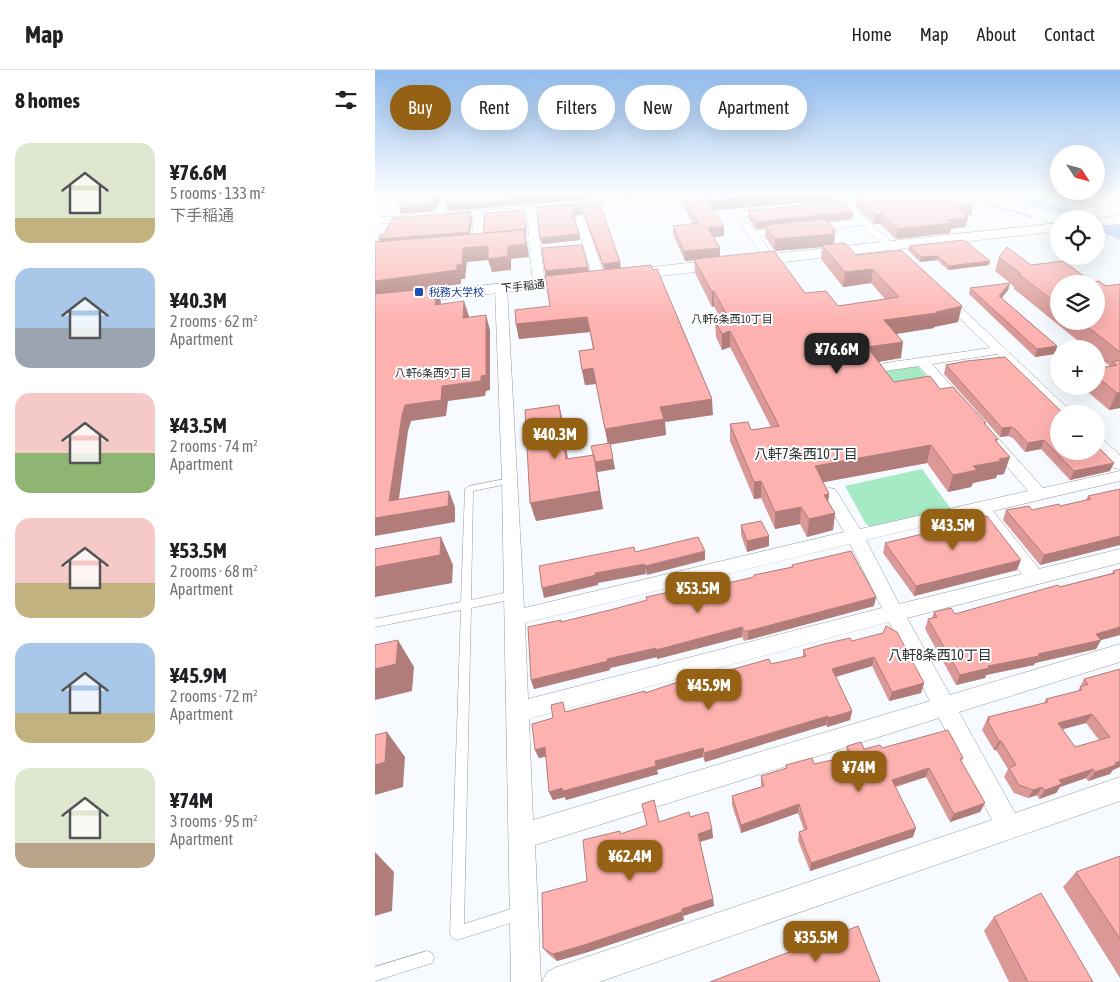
<!DOCTYPE html>
<meta charset="utf-8">
<style>
:root{--surface:#fff;--page:#f2f2f2;--text:#202124;--muted:#757577;--line:#e0e0e0;--accent:#956215}
body{margin:0;font-family:"Asap Condensed","Noto Sans JP",sans-serif;background:var(--page);color:var(--text);height:100vh;display:flex;flex-direction:column;font-size:19px;white-space:nowrap}
*{box-sizing:border-box;margin:0}
p{font-size:16px;color:var(--muted)}
.icon{flex:none;width:28px;height:28px;fill:none;stroke:currentColor;stroke-width:2;stroke-linecap:round;stroke-linejoin:round}
.map{position:relative;flex:1;overflow:hidden}
.sheet{display:flex;flex-direction:column;background:var(--surface);width:375px}
.sheet>*{flex:none}
.top-card{position:absolute;left:15px;top:15px;width:475px;height:45px;display:flex;gap:10px}
.needle{width:32px;rotate:126deg}
.fabs{position:absolute;left:675px;top:75px;display:grid;gap:10px}
.fabs a{display:grid;place-items:center;width:55px;height:55px;border-radius:50%;background:var(--surface);box-shadow:0 5px 20px #0002;font-size:25px}
.price{position:absolute;translate:-50% -42px;padding:0 11px;border-radius:10px;background:var(--accent);color:#fff;font-size:16px;line-height:32px;filter:drop-shadow(0 1px 2px #0008)}
.price::after{content:'';position:absolute;left:50%;top:30px;width:15px;height:11px;margin-left:-8px;background:inherit;clip-path:polygon(0 0,100% 0,50% 100%)}
.price.selected{background:#222;color:#fff}
ul{padding:0;list-style:none}
li{display:flex;align-items:center;gap:15px;height:125px;padding:0 15px}
li span{display:grid;place-items:center;flex:none;width:140px;height:100px;border-radius:15px;color:#555}
li>.icon{margin-inline-start:auto}
span .icon{width:60px;height:60px;fill:#fffc;stroke-width:1}
li b{font-size:21px}
h2{display:flex;justify-content:space-between;align-items:center;height:60px;padding:0 15px;font-size:21px}
.tag{padding:0 18px;border-radius:22px;background:var(--surface);box-shadow:0 5px 20px #0002;font-size:18px;line-height:45px}
.tag.selected{background:var(--accent);color:#fff}
header{display:flex;align-items:center;gap:30px;box-sizing:border-box;height:70px;padding:0 25px;background:var(--surface);border-bottom:1px solid var(--line)}
header strong{font-size:24px}
nav{display:flex;gap:28px;margin-inline-start:auto;font-size:18px}
main{display:flex;flex:1;min-height:0}
.map>svg:first-child{display:block}
</style>
<header>
<strong>Map</strong>
<nav><a>Home</a><a>Map</a><a>About</a><a>Contact</a></nav>
</header>
<main>
<section class="sheet">
<h2>8 homes<svg class="icon" aria-label="filters" viewBox="0 0 24 24"><path d="M4 7h16M4 17h16"/><circle cx="9" cy="7" r="2"/><circle cx="15" cy="17" r="2"/></svg></h2>
<ul>
<li><span style="background:linear-gradient(#dfe7d0 75%,#c2b280 0)"><svg class="icon" aria-label="home" viewBox="0 0 24 24"><path d="M3 11l9-7 9 7M6 9v11h12V9"/></svg></span><div><b>¥76.6M</b><p>5 rooms · 133 m²</p><p>下手稲通</p></div></li>
<li><span style="background:linear-gradient(#a9c7e8 60%,#9aa5b1 0)"><svg class="icon" aria-label="home" viewBox="0 0 24 24"><path d="M3 11l9-7 9 7M6 9v11h12V9"/></svg></span><div><b>¥40.3M</b><p>2 rooms · 62 m²</p><p>Apartment</p></div></li>
<li><span style="background:linear-gradient(#f6c9c9 60%,#8fb573 0)"><svg class="icon" aria-label="home" viewBox="0 0 24 24"><path d="M3 11l9-7 9 7M6 9v11h12V9"/></svg></span><div><b>¥43.5M</b><p>2 rooms · 74 m²</p><p>Apartment</p></div></li>
<li><span style="background:linear-gradient(#f6c9c9 65%,#c2b280 0)"><svg class="icon" aria-label="home" viewBox="0 0 24 24"><path d="M3 11l9-7 9 7M6 9v11h12V9"/></svg></span><div><b>¥53.5M</b><p>2 rooms · 68 m²</p><p>Apartment</p></div></li>
<li><span style="background:linear-gradient(#a9c7e8 70%,#c2b280 0)"><svg class="icon" aria-label="home" viewBox="0 0 24 24"><path d="M3 11l9-7 9 7M6 9v11h12V9"/></svg></span><div><b>¥45.9M</b><p>2 rooms · 72 m²</p><p>Apartment</p></div></li>
<li><span style="background:linear-gradient(#dfe7d0 75%,#b9a48a 0)"><svg class="icon" aria-label="home" viewBox="0 0 24 24"><path d="M3 11l9-7 9 7M6 9v11h12V9"/></svg></span><div><b>¥74M</b><p>3 rooms · 95 m²</p><p>Apartment</p></div></li>
</ul>
</section>
<div class="map">
<svg width="745" height="912" viewBox="0 0 745 912">
<rect width="100%" height="100%" fill="#f7fbff"/>
<path fill="#a5eac4" d="M538 296 544 297 561 318 525 323 507 300Z
M547 399 576 439 497 457 491 454 470 416Z"/>
<path fill="#b0c8f7" d="M620 125H653L745 153V170L721 159V149H700Z"/>
<g fill="none" stroke-linecap="round" stroke-linejoin="round">
<defs>
<path id="service" d="M135 408 138 409 139 411 138 413 98 421 96 530 139 521 142 522 144 525 142 528 139 529 96 538 89 854 145 836 150 838 152 843 150 848 145 850 82 870 77 868 75 863 86 540 0 557V549L86 532 90 419 94 416Z
M52 881 57 883 59 888 57 893 0 911V897Z"/>
<path id="minor" d="M69 125H77L70 143 327 125H370L366 128 161 142 170 214 164 217 158 214 154 172 128 174 123 171 128 168 154 166 152 142 109 145 107 173 102 176 97 173 99 146 68 147 64 149 59 146Z
M456 125H465L542 195 543 197 542 199H534L487 155 384 166 400 189 395 192 391 191 367 156 372 153 375 154 380 161 481 150Z
M396 138 401 141 399 143 364 147 359 144 364 141Z
M41 145 44 146V150L0 154V148Z
M205 145 210 148 230 208 228 210 224 211 218 208 200 148Z
M126 215 132 218 149 538 469 462 446 423 448 419 454 418 460 419 485 459 653 421 611 372 614 369H624L668 418 745 401V411L618 441 664 499 745 479V493L532 548 575 625 745 574V592L584 642 640 743 745 707V731L224 912H167L172 902 182 897 617 750 564 648 160 775 166 912H136L127 411 120 218ZM602 444 647 504 524 534 491 470ZM475 474 507 538 153 629 150 553ZM514 552 555 631 158 750 154 649Z
M569 224 573 225 699 344H684L622 284 557 294 594 336 592 339H582L544 296 510 301 505 300 503 297 510 293 615 278 565 229 563 227 565 225Z
M721 366 726 368 745 385V399L739 398 721 380Z"/>
<path id="tertiary" d="M9 125H19L4 151 0 152V139Z"/>
<path id="secondary" d="M745 146V154L721 156V149H718Z
M684 153V161L249 210 243 208 241 205 243 202 249 200Z
M204 205 210 207 212 210 210 213 0 237V227Z"/>
</defs>
<use href="#service" stroke="#979b9e" stroke-width="1"/>
<use href="#minor" stroke="#979b9e" stroke-width="1"/>
<use href="#tertiary" stroke="#979b9e" stroke-width="1"/>
<use href="#secondary" stroke="#979b9e" stroke-width="1"/>
<path stroke="#9c9ea2" stroke-width="2" stroke-dasharray="2 1" stroke-linecap="butt" d="M586 125 657 147
M682 125 728 139
M702 149 711 148"/>
<use href="#service" fill="#fff" fill-rule="evenodd"/>
<use href="#minor" fill="#fff" fill-rule="evenodd"/>
<use href="#tertiary" fill="#fff" fill-rule="evenodd"/>
<use href="#secondary" fill="#fff" fill-rule="evenodd"/>
</g>
<path fill="#da9997" fill-rule="evenodd" d="M74 125H259L260 129H216L73 141Z
M307 125H458V130L338 140 349 166 339 167 345 178V186L430 223 463 236 510 229 496 213 468 217 446 189 447 177 400 181 390 167V158L381 159 373 148V141L478 142 477 149 452 151 460 160 459 174 481 185 583 252 559 257V258L521 264 526 288 503 292 519 312 565 319 610 355 623 369 622 372 629 404 622 405 621 408 598 413 596 417 573 422 552 393 448 412 454 424 453 432 460 443 458 460 432 467 425 454 400 459 386 428 379 429 355 371V354L376 360 396 357 355 277 347 280 341 267 340 251 346 250 339 236 337 237 320 203 319 190 310 191 298 165V156L318 154 308 135Z
M467 125H492V126L596 145H593L591 157 576 159 575 163 521 169 505 154H499L480 136 481 127 472 128Z
M225 133 246 198 338 345 290 352 291 365 235 374 240 399 222 402 228 439 161 451 184 335 188 352 193 389 218 385 233 374 221 314 210 315 207 300 218 280 215 262 144 269 141 254 175 236 170 201 213 197 214 201 229 200 208 144 201 145 199 148 204 164 205 170 167 174 162 137Z
M534 176 615 191 614 195 573 200 562 190 545 192 533 180Z
M624 187 731 216 745 214V338L734 340 707 317 721 316V299L735 296 721 285V279H713L639 219V217L635 213 633 220 627 228 682 276 680 284 660 287 594 224 595 218 635 213 620 201ZM684 214 721 251H684Z
M571 295 735 401 695 410 666 379 650 382 638 368 633 366 625 367 569 304Z
M745 419V475L665 495 628 450 631 440H657L685 436 711 430 713 426Z
M366 455 394 476 372 482 366 465Z
M562 458 642 500 539 526 508 483 510 473 562 461Z
M417 495 499 536 373 570 369 571 367 567 282 589V587L235 598V600L159 619 156 610 186 552 239 539 300 523 327 519 379 507V505L416 497Z
M745 499V565L726 570 721 579 660 593 659 595 611 605 610 608 581 615 550 559 553 549 557 548 559 542 580 544 737 503 738 501Z
M477 571 549 613 546 623 514 631 497 596 461 607 477 641 475 650 452 657 451 655 330 692 328 687 282 700 283 704 191 730 190 727 178 730 174 722 171 686 164 688 160 680 178 648 191 642 306 614 428 587V580Z
M745 599 738 700 735 704 713 711 711 708 685 717 681 723 664 729 662 725 653 728 639 723 629 707 633 699 621 680H619L607 660 613 647 669 633 671 629 703 621 709 609ZM711 653 724 670 700 677 687 659Z
M472 676 489 679 507 678 588 688 586 691 610 733 605 742 575 752 551 707 521 717 538 767 435 801 423 770 424 762 429 760 423 743 366 763 357 735V726L386 717V706L411 698V695L439 694 471 687 470 685Z
M315 747 337 759 338 768 325 772 338 829 339 836 308 846 309 850 213 882 182 891 173 884 168 878 212 811 246 764 284 752Z
M745 786V908L688 817 701 802Z
M619 847 718 912H634L609 861Z"/>
<path fill="#b17d7b" d="M63 125H68L59 141 26 144 24 138Z
M191 125H215L216 129 73 141 71 135Z
M405 125H458V130L333 141V131Z
M472 125H492V126L472 128Z
M598 135 596 145H593L592 147H593L591 157 576 159 575 163 521 169 523 159 573 150 583 137Z
M207 138 208 144 201 145 198 149 197 143 200 139Z
M149 140 152 163H150L152 173 154 187 136 189V200L117 202 113 190 92 192 90 209H86V214L0 226V211L82 195 88 178 113 176 133 186 109 167Z
M95 142 97 148 95 168 6 176 4 169Z
M478 142 477 149 392 158 390 155V158L381 159V152Z
M507 144 505 154H499L501 145Z
M349 156V166L334 168 333 158Z
M460 160 459 176 447 175V177L400 181V169Z
M204 164 205 170 167 174 165 168Z
M345 178V188L310 191 309 181Z
M563 186 562 190 545 192 546 187Z
M615 191 614 195 573 200 574 196Z
M245 192 246 199 229 200 228 194Z
M213 197 214 202 171 207 170 201Z
M498 199 496 213 468 217 470 202Z
M635 213 633 220 622 233 624 226Z
M61 218 66 232 65 249 60 235Z
M339 221V236L337 237V222Z
M89 231 94 246 93 263 88 248Z
M587 236 583 252 559 257V258L507 266 509 250 561 242Z
M111 245 115 260V320L111 321 110 326 73 331 71 346 36 351 33 361 22 444 74 421 80 437V452L0 466V448L14 431 27 345 30 335 67 316Z
M212 247 215 262 144 269 141 254Z
M355 261V277L347 280V264Z
M528 272 526 288 490 294 492 277Z
M682 276 680 284 660 287 662 279Z
M218 298 221 314 210 315 207 300Z
M742 323H745V338L734 340Z
M337 329 338 345 290 352 291 365 233 375 230 359 285 337Z
M184 335 188 352 195 407 191 389Z
M636 357 633 366 625 367 627 358Z
M669 370 666 379 650 382 653 373Z
M556 375 552 393 439 414 440 396Z
M635 387 629 404 622 405 621 408 598 413 596 417 573 422 578 405 598 396 624 389Z
M238 389 240 399 222 402 228 439 161 451 155 433 219 392Z
M739 393 735 401 695 410 699 401Z
M386 411V428L379 429V412Z
M454 424 452 441 449 425Z
M426 437 425 454 400 459V442Z
M460 443 458 460 432 467 434 449Z
M394 466V476L372 482V471Z
M745 466V475L665 495 669 485Z
M66 467 78 495 77 513 0 527V497Z
M330 481V490L272 505 270 496Z
M646 490 642 500 539 526 541 516Z
M270 494 271 504 223 513V515L169 528 167 518 220 503Z
M501 527 499 536 373 570V561Z
M367 557V567L282 589 281 580Z
M745 557V565L726 570 721 579 660 593 659 595 611 605 610 608 581 615 585 605 613 596 663 584 721 564Z
M23 570 39 597 37 621 0 630V599Z
M281 578 282 587 235 598V600L159 619 156 610 232 589Z
M499 587 497 596 456 608 457 599Z
M549 613 546 623 514 631 517 622Z
M477 641 475 650 452 657 453 648Z
M717 644 711 653 678 662 683 653Z
M453 646 451 655 330 692 329 683Z
M12 662 30 687 28 717 0 725V695Z
M624 671H626L621 680H619Z
M170 677 174 686 164 688 160 680Z
M328 678V687L282 700 283 704 191 730 190 727 178 730 174 722Z
M745 691V697L738 700 735 704 713 711 720 702Z
M554 698 551 707 514 718 517 710Z
M718 699 711 708 685 717 681 723 664 729 670 720 684 710Z
M667 717 662 725 653 728 658 720Z
M610 733 605 742 575 752 579 744Z
M424 734 423 743 366 763V755Z
M541 758 538 767 435 801 436 793Z
M337 759 338 768 324 772 323 764Z
M0 782 19 802 17 841 0 846Z
M338 829 339 836 308 846 307 839Z
M307 842 309 850 213 882 182 891 178 884Z"/>
<path fill="#fdb2b0" stroke="#b17d7b" fill-rule="evenodd" d="M29 125H63L57 135 24 138 26 134H24Z
M74 125H191L71 135Z
M307 125H328L349 156 333 158 345 178 309 181 298 156 323 153Z
M329 125H405L333 131Z
M500 125H583L598 135 583 137 593 145H590L593 147 573 150 577 153 523 159 507 144 501 145 481 127Z
M467 131 478 142 381 152 373 141Z
M225 133 245 192 228 194 207 138 200 139 197 143 204 164 165 168 162 137Z
M149 140 151 159 108 163 110 143Z
M95 142 94 162 4 169 6 164H9L18 148Z
M450 149 460 160 457 161 460 164 400 169 390 155Z
M149 160 151 174 133 176V186L113 189V176L88 178 87 195H82V200L0 211V172Z
M589 170 615 191 574 196 563 186 546 187 534 176Z
M470 173 481 185 526 180 587 236 561 242 562 243 509 250 528 272 492 277 519 312 555 306 565 319 578 317 611 353H609L623 369 620 370 635 387 624 389 626 391 598 396 602 400 578 405 556 375 440 396 454 424 449 425 460 443 434 449 426 437 400 442 386 411 379 412 355 354 373 352 376 360 404 356 355 261 347 264 340 251 354 249 339 221 337 222 319 189 399 181 430 223 451 221 463 236 524 227 498 199 470 202 447 175Z
M207 175 213 197 170 201 167 178Z
M632 177 656 195 688 191 717 212 724 211 731 216 745 214V282L705 251H721V214H684V235L643 204H646L624 187Z
M276 195 278 200 282 199 337 329 285 337 289 349 230 359 218 298 207 300 204 281 219 279 212 247 141 254 140 240 175 236 170 206Z
M635 213 624 226 682 276 662 279 595 218Z
M61 218 60 235 89 231 88 248 111 245V305L106 306V311L67 316 66 330 30 335 27 345 14 431 74 421 73 436 0 448V224Z
M630 287 689 344H684V381H721V375L739 393 699 401 669 370 653 373 640 359 636 357 627 358 571 295 592 291Z
M745 290V323H742L721 306V299L742 295 737 292Z
M184 335 191 389 219 385 224 421 155 433 150 340Z
M235 373 238 389 220 392 216 376Z
M745 419V466L669 485 631 440 654 436 657 440 684 434 685 436 716 429 713 426Z
M612 446 646 490 541 516 510 473 564 460 562 458Z
M386 451 394 466 372 471 366 455Z
M66 467 65 485 0 497V479Z
M323 467 330 481 270 496V494L220 503 221 505 167 518 164 496 259 477 260 482Z
M476 481 501 527 373 561H369L367 557 281 580V578L232 589 233 591 156 610 153 557 186 550V552L239 539 272 530 271 527 299 521 300 523 326 516 327 519 379 507V505L418 497 417 495Z
M745 499V557L721 564 726 570 663 584 664 586 613 596 614 598 585 605 553 549 562 547 559 542 576 538 580 544 683 515 685 517 740 503 738 501Z
M511 556 522 562 549 613 517 622 499 587 457 599 477 641 453 648V646L329 683 328 678 280 691 281 696 188 721 187 718 174 722 170 677 160 680 157 654 178 648 176 635 188 632 190 642 270 621V623L306 611V614L394 589 396 594 431 586 428 580 449 574 475 568 477 571 508 563Z
M23 570 21 594 0 599V575Z
M745 599V691L740 693 741 695 720 702 718 699 684 710 687 714 670 720 667 717 658 720 644 715 634 698 641 695 626 671H624L612 650H615L613 647 673 632 671 629 707 620 705 617 713 614 709 609ZM717 644 735 667 700 677 683 653Z
M573 660 588 688 585 689 610 733 579 744 554 698 517 710 541 758 436 793 424 762 432 759 424 734 366 755 357 726 389 716 386 706 412 698 411 695 437 688 439 694 476 686 472 676 486 672 489 679 505 675 507 678Z
M12 662 10 692 0 695V665Z
M279 730 284 752 314 742 315 747 333 742 337 759 323 764 338 829 307 839V842L209 875 178 884 168 878 167 823 212 811 208 770 245 761V764L272 755 267 734Z
M745 786V869L701 802Z
M666 823 718 912H653L619 847Z
M483 856 505 912H335Z"/>
<linearGradient id="sky" x2="0" y2="1"><stop stop-color="#91bcee"/><stop offset="0.49" stop-color="#fbfdff"/><stop offset="1" stop-color="#fbfdff" stop-opacity="0"/></linearGradient>
<rect width="745" height="253" fill="url(#sky)"/>
<rect fill="#1a4fb4" stroke="#fff" stroke-width="2" x="39" y="217" width="10" height="10" rx="2.5"/>
<g text-anchor="middle" dominant-baseline="central" stroke-width="4" stroke-linejoin="round" paint-order="stroke">
<g font-size="11" fill="#262729" stroke="#fff">
<text transform="translate(148 216) rotate(-6)">下手稲通</text>
</g>
<g font-size="11" fill="#164399" stroke="#fff" text-anchor="start">
<text x="54" y="222">税務大学校</text>
</g>
<g font-size="11" fill="#2c2f32" stroke="#fff">
<text x="357" y="249">八軒6条西10丁目</text>
<text x="58" y="303">八軒6条西9丁目</text>
</g>
<g font-size="14" fill="#2c2f32" stroke="#fff">
<text x="431" y="384">八軒7条西10丁目</text>
<text x="565" y="585">八軒8条西10丁目</text>
</g>
</g>
</svg>
<div class="fabs">
<a><svg class="needle" viewBox="-14 -14 28 28"><path d="M0-13l5 13h-10z" fill="#e53935"/><path d="M0 13l5-13h-10z" fill="#757577"/></svg></a>
<a><svg class="icon" aria-label="locate" viewBox="0 0 24 24"><circle cx="12" cy="12" r="6"/><path d="M12 2v4M12 18v4M2 12h4M18 12h4"/></svg></a>
<a><svg class="icon" aria-label="layers" viewBox="0 0 24 24"><path d="M12 4l9 5-9 5-9-5zM3 14l9 5 9-5"/></svg></a>
<a>+</a>
<a>−</a>
</div>
<b class="price selected" style="left:462px;top:305px">¥76.6M</b>
<b class="price" style="left:180px;top:390px">¥40.3M</b>
<b class="price" style="left:578px;top:481px">¥43.5M</b>
<b class="price" style="left:323px;top:544px">¥53.5M</b>
<b class="price" style="left:334px;top:641px">¥45.9M</b>
<b class="price" style="left:484px;top:723px">¥74M</b>
<b class="price" style="left:255px;top:812px">¥62.4M</b>
<b class="price" style="left:441px;top:893px">¥35.5M</b>
<div class="top-card">
<a class="tag selected">Buy</a>
<a class="tag">Rent</a>
<a class="tag">Filters</a>
<a class="tag">New</a>
<a class="tag">Apartment</a>
</div>
</div>
</main>
